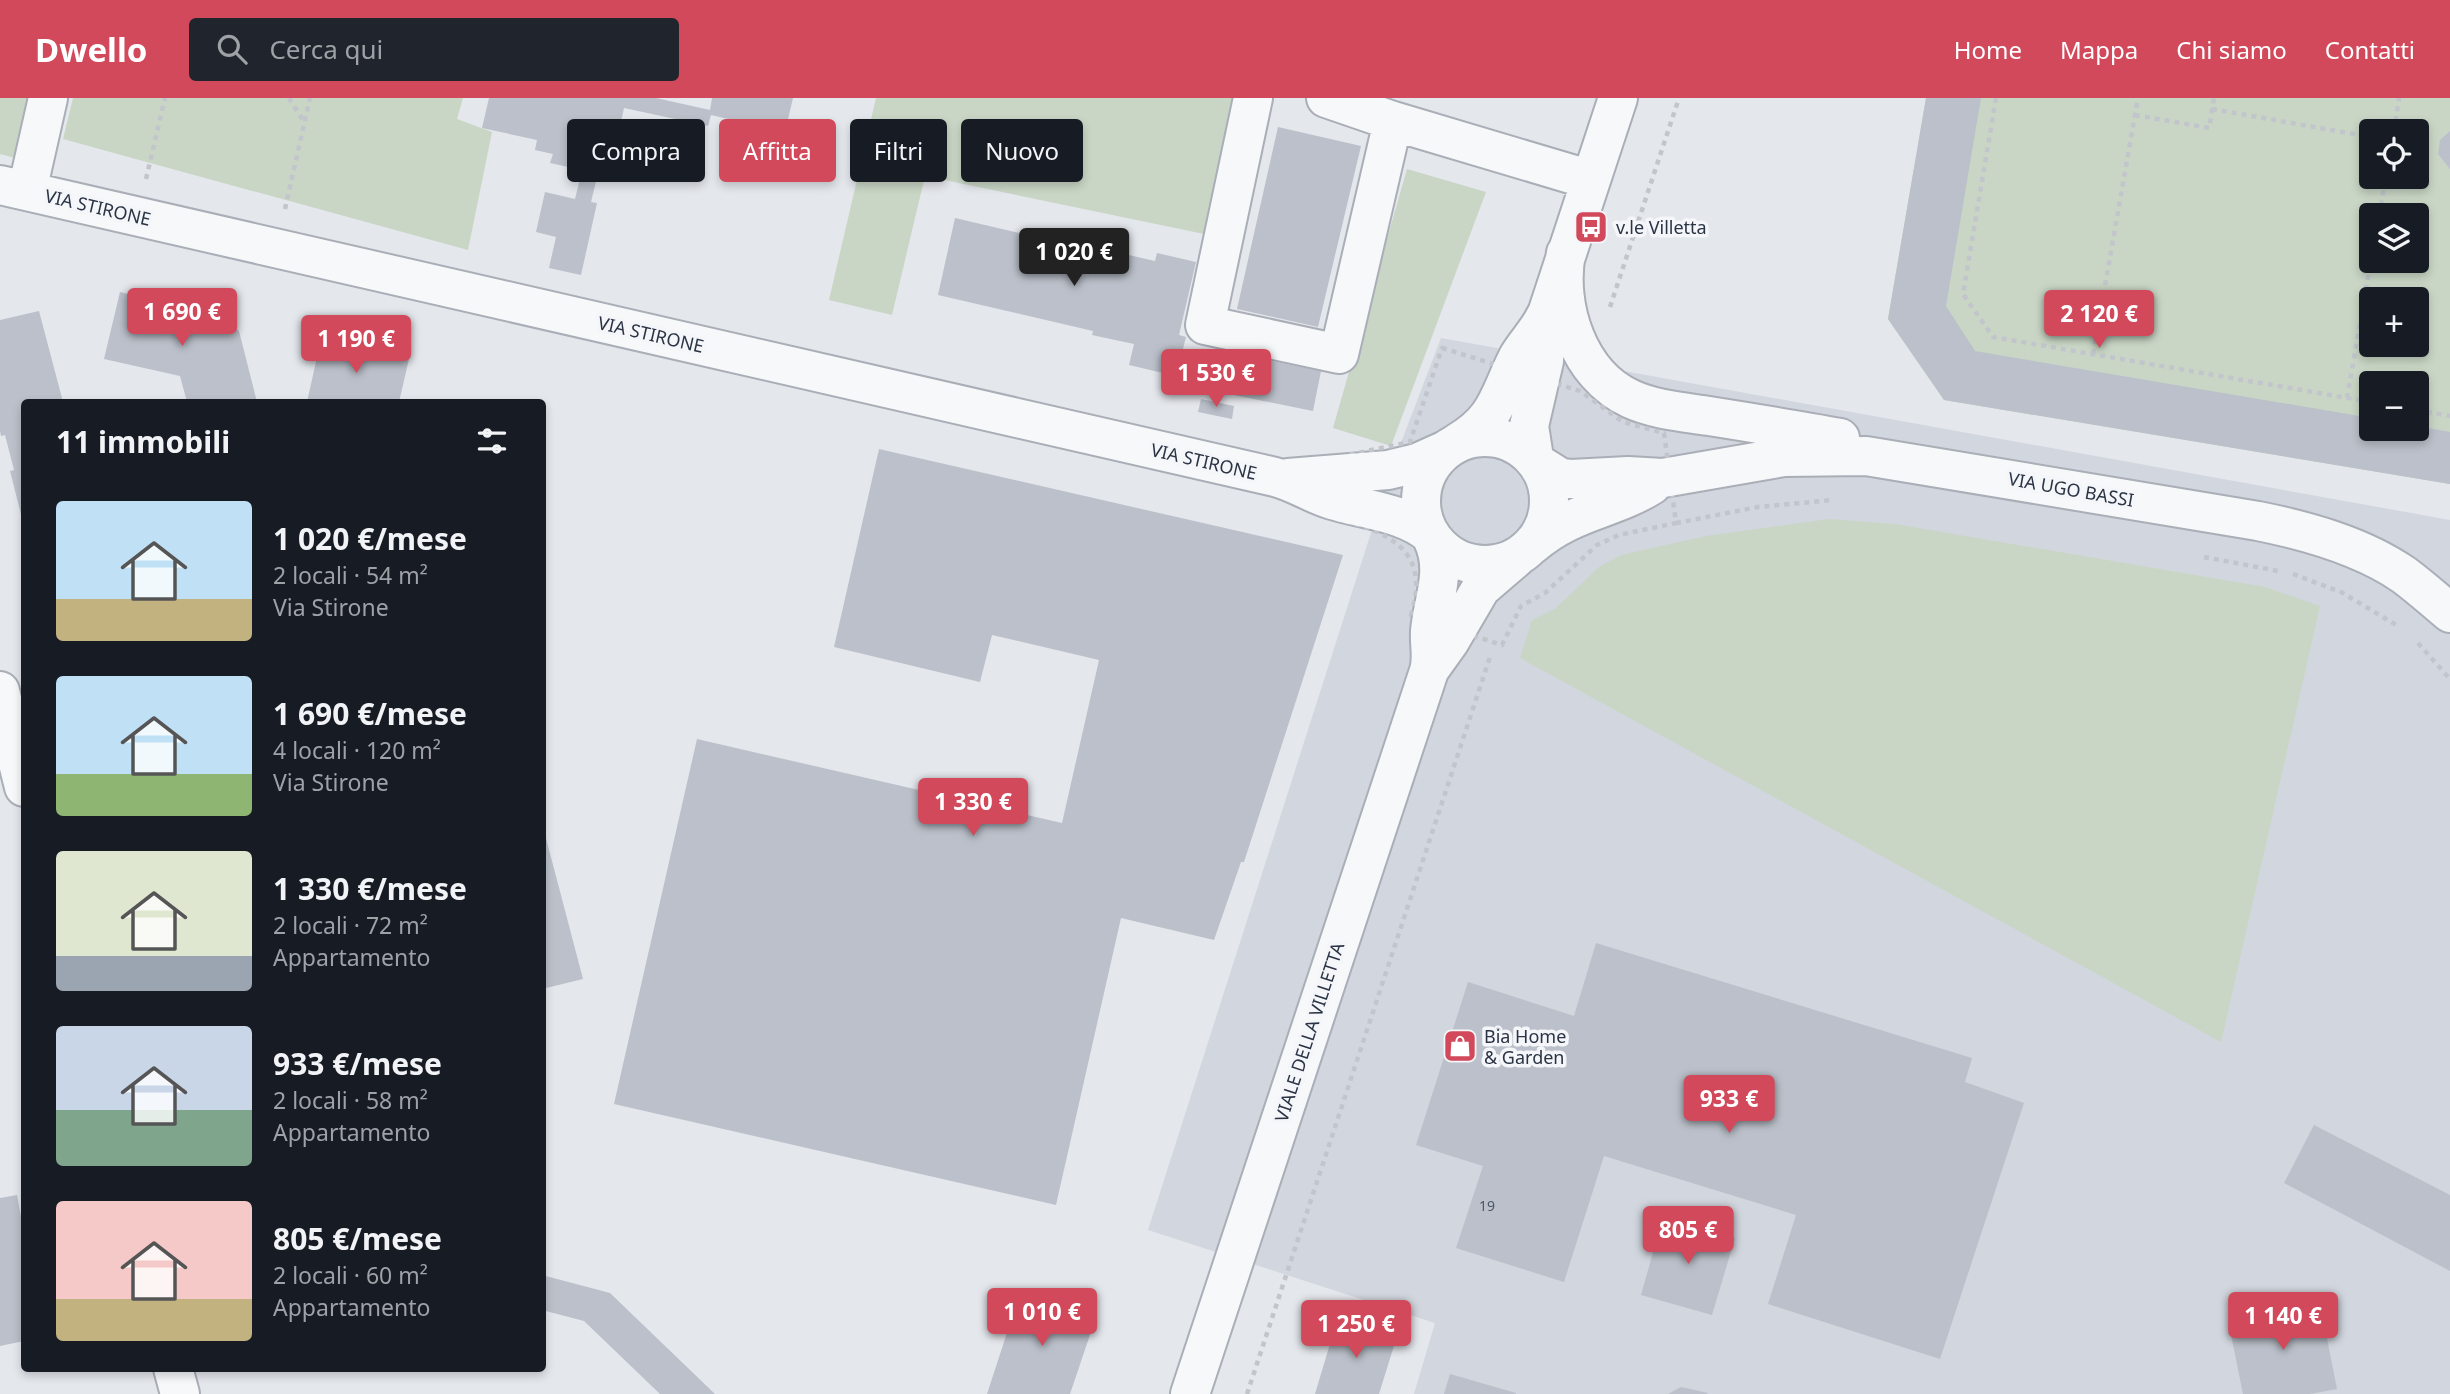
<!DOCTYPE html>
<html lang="it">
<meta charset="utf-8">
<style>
:root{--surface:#171b24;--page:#20242c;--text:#f1f3f6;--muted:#9ea1a6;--accent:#d1495b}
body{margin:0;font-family:"Noto Sans",sans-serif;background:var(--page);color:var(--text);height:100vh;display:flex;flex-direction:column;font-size:26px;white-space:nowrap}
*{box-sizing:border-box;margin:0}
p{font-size:23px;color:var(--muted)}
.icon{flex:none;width:38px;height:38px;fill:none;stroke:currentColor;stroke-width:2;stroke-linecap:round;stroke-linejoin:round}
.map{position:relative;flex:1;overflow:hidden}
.details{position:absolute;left:21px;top:301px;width:525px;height:973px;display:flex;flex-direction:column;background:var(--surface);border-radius:7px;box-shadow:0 4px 10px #0003}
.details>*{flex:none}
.guide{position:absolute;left:567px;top:21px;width:665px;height:63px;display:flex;gap:14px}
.controls{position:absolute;left:2359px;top:21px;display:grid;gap:14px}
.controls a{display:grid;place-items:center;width:70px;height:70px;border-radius:7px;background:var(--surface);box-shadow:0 4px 10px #0003;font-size:35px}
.price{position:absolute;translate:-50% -60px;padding:0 16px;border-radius:7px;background:var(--accent);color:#fff;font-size:23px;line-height:46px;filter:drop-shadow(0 2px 4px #0008)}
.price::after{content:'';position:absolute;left:50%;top:42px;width:21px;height:16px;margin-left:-10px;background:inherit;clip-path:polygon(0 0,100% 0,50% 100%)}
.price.on{background:#222;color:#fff}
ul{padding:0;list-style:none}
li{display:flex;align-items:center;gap:21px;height:175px;padding:0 35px}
li span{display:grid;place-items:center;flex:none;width:196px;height:140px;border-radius:7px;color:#555}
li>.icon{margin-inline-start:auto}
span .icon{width:84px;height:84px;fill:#fffc;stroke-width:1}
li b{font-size:30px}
h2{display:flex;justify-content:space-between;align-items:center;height:84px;padding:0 35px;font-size:30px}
.pill{padding:0 24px;border-radius:7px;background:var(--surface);box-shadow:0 4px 10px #0003;font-size:24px;line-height:63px}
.pill.on{background:var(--accent);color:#fff}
header{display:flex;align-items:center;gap:42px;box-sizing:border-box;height:98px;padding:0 35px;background:var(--accent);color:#fff}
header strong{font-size:33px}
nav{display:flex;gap:38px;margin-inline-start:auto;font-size:24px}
.search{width:490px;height:63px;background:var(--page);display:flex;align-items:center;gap:18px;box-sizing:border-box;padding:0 24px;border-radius:7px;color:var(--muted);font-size:26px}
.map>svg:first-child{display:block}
</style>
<header>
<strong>Dwello</strong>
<div class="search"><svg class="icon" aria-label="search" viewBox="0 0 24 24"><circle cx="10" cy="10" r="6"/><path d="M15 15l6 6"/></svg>Cerca qui</div>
<nav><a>Home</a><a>Mappa</a><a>Chi siamo</a><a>Contatti</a></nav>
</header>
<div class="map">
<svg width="2450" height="1296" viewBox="0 0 2450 1296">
<rect width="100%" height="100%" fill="#e4e7ec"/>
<path fill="#d2d6de" d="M1441 240 2450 422V1296H1414L1435 1225 1148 1132 1394 363Z"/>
<path fill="#c9d6c5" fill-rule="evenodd" d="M0 0H33L19 61 0 56Z
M73 0H463L457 21 492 34 468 152 63 41Z
M876 0H1234L1204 136 925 78 892 217 829 202Z
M1926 0H2450V386L1944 302 1888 221ZM2371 33H2417V79H2371ZM2371 117H2417V163H2371ZM2371 201H2417V247H2371ZM2371 285H2417V331H2371Z
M1407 71 1486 94 1391 348 1333 330Z
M1829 421 1895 426 2265 489 2320 508 2221 944 1520 560 1532 522 1555 511 1599 469 1621 457 1706 438Z"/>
<path fill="#bbc0ca" d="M489 0H656L710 12 712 0H793L785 34 711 17 708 28 624 10 609 78 598 75 591 104 597 105 581 177 549 170 556 139 536 134 545 94 575 101 582 72 550 65 553 56 535 52 537 42 482 30Z
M1926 0H1981L1946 208 1975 253 2371 320V331H2417V328L2450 334V386L1944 302 1888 221Z
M1278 29 1361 48 1318 229 1237 211Z
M2450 33V71L2438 56 2440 42Z
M955 120 1110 156 1111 153 1155 163 1157 155 1196 164 1179 237 1186 239 1176 278 1129 267 1134 246 1092 237 1093 233 938 197Z
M120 194 224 219 239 233 257 304H187L180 278 104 261Z
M39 213 63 304H24V428L10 373 14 372 5 337 1 338 0 333V222Z
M321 241 409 261 399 304H307Z
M1228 254 1321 273 1313 313 1219 294Z
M1201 301 1234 308 1232 321 1198 314Z
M879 351 1343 457 1244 764H1241L1214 842 1121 820 1056 1107 614 1006 697 641 1062 725 1099 562 992 537 980 584 834 549Z
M542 725 583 881 542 891Z
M1596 845 1972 960 1965 984 2024 1005 1940 1261 1768 1206 1796 1117 1604 1058 1564 1184 1456 1150 1483 1068 1416 1047 1468 884 1574 918Z
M2314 1027 2450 1097V1173L2284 1085Z
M17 1097 24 1135V1243L0 1248V1100Z
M1663 1119 1735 1140 1712 1217 1641 1197Z
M542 1177 610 1195 715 1296H660L584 1223 542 1212Z
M1021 1192 1097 1216 1070 1296H987Z
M2320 1205 2337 1291 2310 1296H2243L2228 1222Z
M1338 1219 1397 1238 1379 1296H1315Z
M1450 1276 1516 1295V1296H1444Z
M1681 1289 1708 1295 1707 1296H1668Z"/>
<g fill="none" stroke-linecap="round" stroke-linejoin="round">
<defs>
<path id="minor" d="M1253 0 1205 227 1339 256 1393 23 1326 0
M1393 23 1591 82
M0 87 1275 379C1295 384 1312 396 1332 402 1365 412 1404 414 1431 437
M27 93 48 0
M1566 155C1556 208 1578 277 1631 301 1655 312 1683 314 1709 318 1753 325 1797 332 1840 340
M1421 403a64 64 0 1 1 128 0a64 64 0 1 1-128 0Z
M1457 345C1498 321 1498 298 1518 259 1526 245 1538 234 1545 219
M1534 360 1529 328 1544 263 1545 222 1618 0
M1537 365 1561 380 1571 381 1628 378 1663 380 1784 359 1866 358 2258 423C2308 433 2362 448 2404 477 2420 489 2435 502 2450 515
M1288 380 1388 372 1417 365 1446 352
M1532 447C1573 412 1610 413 1652 387
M1430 571 1450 543 1481 490 1516 460
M0 593 24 689
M173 1270 180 1296
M1190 1296 1429 573C1433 559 1429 547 1430 533 1433 500 1448 473 1432 440"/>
</defs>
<use href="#minor" stroke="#a9aeb7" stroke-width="42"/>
<path stroke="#c2c5cb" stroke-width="4.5" stroke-dasharray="5 5" stroke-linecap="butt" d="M289 0 304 24
M1996 0 1963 196 1993 239 2371 304
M2212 11 2371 39
M2135 17 2209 30 2214 0
M2394 33 2399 0
M146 81 165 0
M285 111 310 0
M2379 117 2386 79
M1610 209 1679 0
M1442 250 1580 293 1623 324 1664 335 1676 425 1619 437 1597 447 1545 495 1521 508 1502 547 1411 517C1431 454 1391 434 1337 421L1348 357 1410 344Z
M2093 256 2138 0
M2347 300 2371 162
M2417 312 2450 318
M1676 425 1758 409 1833 402
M2204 459 2278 473
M2293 476 2341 494 2398 528
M2418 545 2450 581
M1247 1296 1490 559"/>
<use href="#minor" stroke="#f7f8fa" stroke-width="38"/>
</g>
<defs>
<symbol id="bus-square" viewBox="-11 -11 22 22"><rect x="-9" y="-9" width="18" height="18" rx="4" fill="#d1495b" stroke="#f4f6f9"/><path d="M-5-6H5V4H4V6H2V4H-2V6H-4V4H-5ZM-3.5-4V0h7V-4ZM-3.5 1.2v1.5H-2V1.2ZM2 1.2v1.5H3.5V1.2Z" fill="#fff"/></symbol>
<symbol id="shop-square" viewBox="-11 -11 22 22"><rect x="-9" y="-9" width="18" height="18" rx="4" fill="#d1495b" stroke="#f4f6f9"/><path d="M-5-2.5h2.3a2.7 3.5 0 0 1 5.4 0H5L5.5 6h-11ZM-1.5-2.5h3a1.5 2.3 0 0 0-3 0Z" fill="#fff"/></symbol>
</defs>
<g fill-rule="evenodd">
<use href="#bus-square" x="1572" y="110" width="38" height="38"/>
<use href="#shop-square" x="1441" y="929" width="38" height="38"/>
</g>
<g text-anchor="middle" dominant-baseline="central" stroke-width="7" stroke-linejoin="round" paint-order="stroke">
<g font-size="14" fill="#4f5766">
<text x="1487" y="1107">19</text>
</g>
<g font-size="18" fill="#2b3445" stroke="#f4f6f9">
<text transform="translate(98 109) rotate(13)">VIA STIRONE</text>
<text transform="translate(651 236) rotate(13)">VIA STIRONE</text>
<text transform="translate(1204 363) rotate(13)">VIA STIRONE</text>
<text transform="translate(2071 391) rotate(10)">VIA UGO BASSI</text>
<text transform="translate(1309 934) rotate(-72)">VIALE DELLA VILLETTA</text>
</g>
<g font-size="18" fill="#2b3445" stroke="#f4f6f9" text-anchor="start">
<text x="1616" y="129">v.le Villetta</text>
<text x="1484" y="938">Bia Home<tspan x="1484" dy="21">&amp; Garden</tspan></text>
</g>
</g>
</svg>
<div class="controls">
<a><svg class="icon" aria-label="locate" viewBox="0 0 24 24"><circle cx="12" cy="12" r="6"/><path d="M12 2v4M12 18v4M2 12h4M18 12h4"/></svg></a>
<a><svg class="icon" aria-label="layers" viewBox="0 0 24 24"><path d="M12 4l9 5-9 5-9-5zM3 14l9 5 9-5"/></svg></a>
<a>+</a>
<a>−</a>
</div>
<b class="price on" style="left:1074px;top:190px">1 020 €</b>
<b class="price" style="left:182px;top:250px">1 690 €</b>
<b class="price" style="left:2099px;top:252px">2 120 €</b>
<b class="price" style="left:356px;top:277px">1 190 €</b>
<b class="price" style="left:1216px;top:311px">1 530 €</b>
<b class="price" style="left:973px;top:740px">1 330 €</b>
<b class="price" style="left:1729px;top:1037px">933 €</b>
<b class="price" style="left:1688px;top:1168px">805 €</b>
<b class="price" style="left:1042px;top:1250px">1 010 €</b>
<b class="price" style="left:2283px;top:1254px">1 140 €</b>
<b class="price" style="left:1356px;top:1262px">1 250 €</b>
<div class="guide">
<a class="pill">Compra</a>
<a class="pill on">Affitta</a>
<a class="pill">Filtri</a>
<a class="pill">Nuovo</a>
</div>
<section class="details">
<h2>11 immobili<svg class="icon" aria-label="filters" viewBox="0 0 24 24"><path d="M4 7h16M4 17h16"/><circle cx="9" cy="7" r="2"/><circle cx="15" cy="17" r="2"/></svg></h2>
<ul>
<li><span style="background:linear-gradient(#bfe0f5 70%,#c2b280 0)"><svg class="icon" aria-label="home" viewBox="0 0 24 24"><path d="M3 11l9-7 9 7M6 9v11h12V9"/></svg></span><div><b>1 020 €/mese</b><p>2 locali · 54 m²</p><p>Via Stirone</p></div></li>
<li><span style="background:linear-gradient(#bfe0f5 70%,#8fb573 0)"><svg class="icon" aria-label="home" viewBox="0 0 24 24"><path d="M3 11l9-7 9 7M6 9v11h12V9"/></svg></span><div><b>1 690 €/mese</b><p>4 locali · 120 m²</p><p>Via Stirone</p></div></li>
<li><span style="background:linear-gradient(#dfe7d0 75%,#9aa5b1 0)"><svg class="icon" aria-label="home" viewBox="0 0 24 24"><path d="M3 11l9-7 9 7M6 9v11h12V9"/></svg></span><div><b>1 330 €/mese</b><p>2 locali · 72 m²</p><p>Appartamento</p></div></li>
<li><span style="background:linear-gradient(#c9d6e8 60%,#7fa58c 0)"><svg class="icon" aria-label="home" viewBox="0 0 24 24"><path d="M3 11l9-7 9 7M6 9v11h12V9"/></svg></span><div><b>933 €/mese</b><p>2 locali · 58 m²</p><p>Appartamento</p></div></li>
<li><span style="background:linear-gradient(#f6c9c9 70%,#c2b280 0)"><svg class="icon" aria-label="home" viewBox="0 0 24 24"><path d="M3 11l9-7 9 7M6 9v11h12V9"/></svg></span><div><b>805 €/mese</b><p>2 locali · 60 m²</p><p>Appartamento</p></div></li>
</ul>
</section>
</div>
